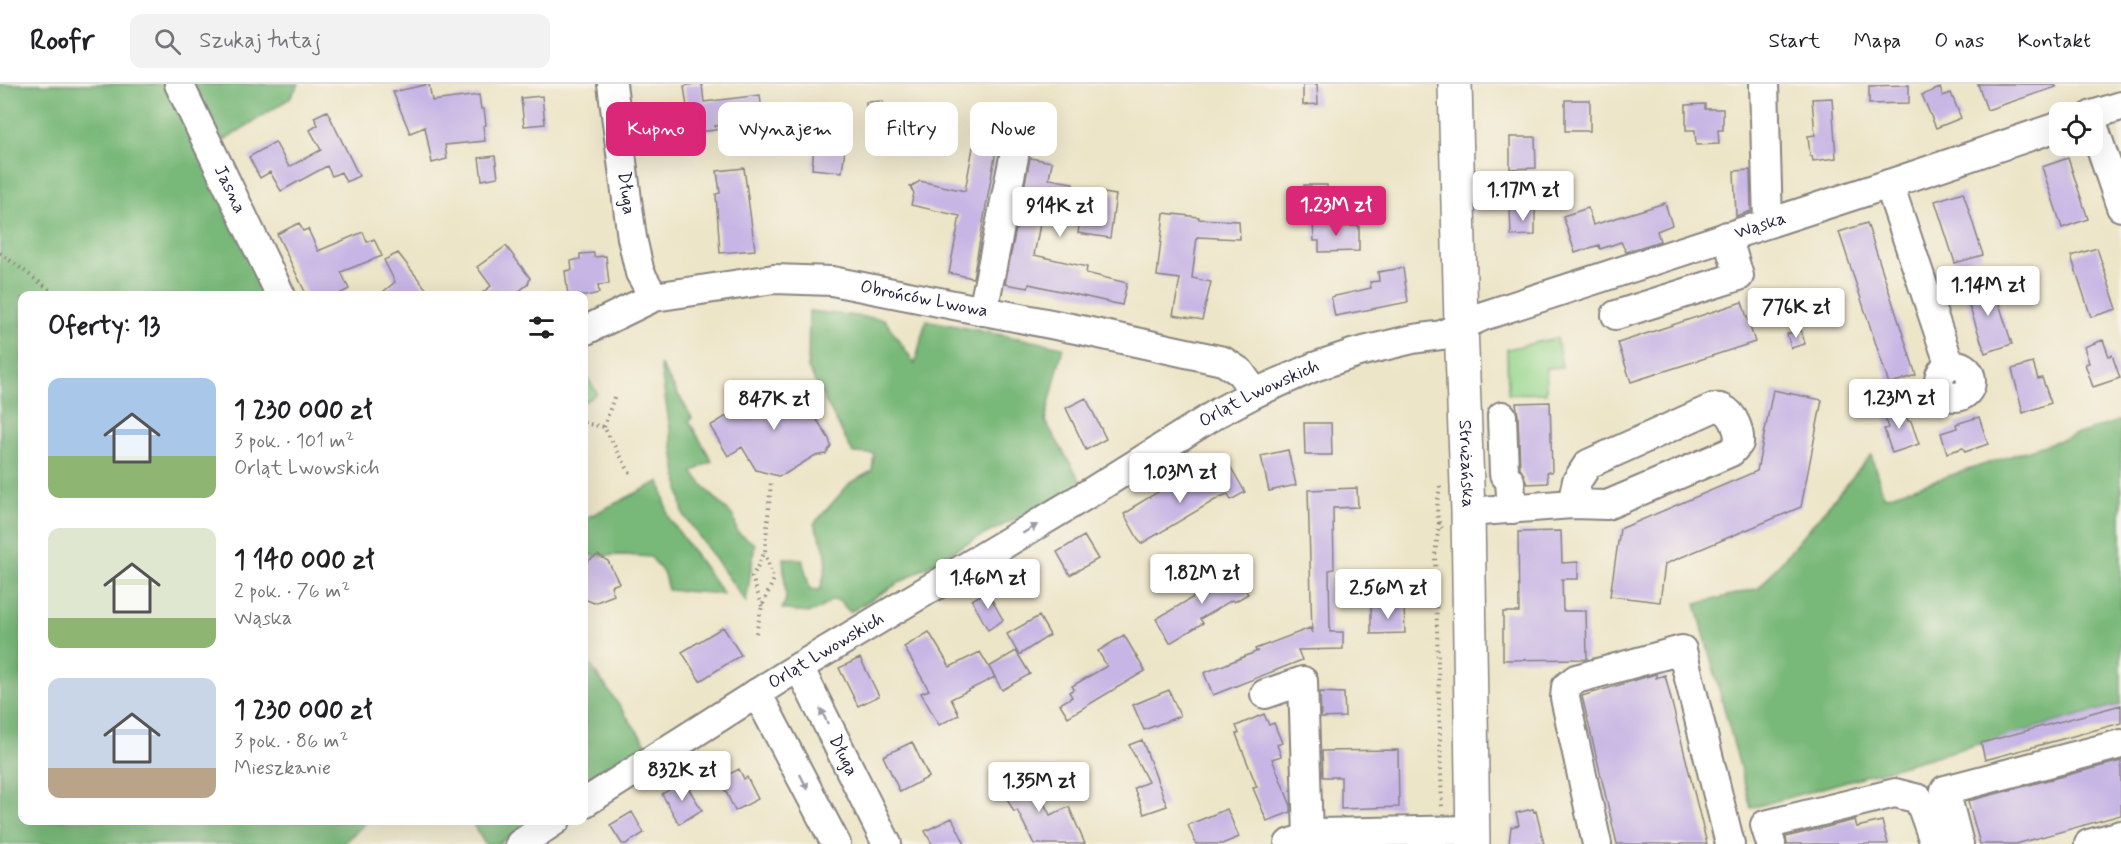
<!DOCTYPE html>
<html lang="pl">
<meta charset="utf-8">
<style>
:root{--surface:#fff;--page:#f2f2f2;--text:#202124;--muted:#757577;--line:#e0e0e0;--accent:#db2777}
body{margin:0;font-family:Mynerve,sans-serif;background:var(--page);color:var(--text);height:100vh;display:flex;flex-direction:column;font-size:22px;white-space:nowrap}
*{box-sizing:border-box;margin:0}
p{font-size:20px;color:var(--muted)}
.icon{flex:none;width:33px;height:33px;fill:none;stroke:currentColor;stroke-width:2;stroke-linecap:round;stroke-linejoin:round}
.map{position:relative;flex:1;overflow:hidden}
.details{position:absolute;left:18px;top:207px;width:570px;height:534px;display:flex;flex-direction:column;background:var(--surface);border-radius:12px;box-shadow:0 6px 24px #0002}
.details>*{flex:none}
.banner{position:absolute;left:606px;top:18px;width:570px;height:54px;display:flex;gap:12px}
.tools{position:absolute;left:2049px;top:18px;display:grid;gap:12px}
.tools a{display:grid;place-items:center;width:54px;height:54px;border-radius:12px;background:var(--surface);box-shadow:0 6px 24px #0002;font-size:30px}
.price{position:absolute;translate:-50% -51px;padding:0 14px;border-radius:6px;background:#fff;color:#222;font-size:20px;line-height:39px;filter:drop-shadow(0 2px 3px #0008)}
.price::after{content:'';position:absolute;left:50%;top:36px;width:18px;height:14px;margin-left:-9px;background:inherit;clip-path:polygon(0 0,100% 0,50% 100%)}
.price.active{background:var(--accent);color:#fff}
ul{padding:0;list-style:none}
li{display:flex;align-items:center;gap:18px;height:150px;padding:0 30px}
li span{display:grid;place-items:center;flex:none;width:168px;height:120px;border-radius:12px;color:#555}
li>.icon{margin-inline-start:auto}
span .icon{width:72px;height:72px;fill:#fffc;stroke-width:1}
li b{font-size:26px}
h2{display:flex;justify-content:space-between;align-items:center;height:72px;padding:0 30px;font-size:26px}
.tag{padding:0 21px;border-radius:12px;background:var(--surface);box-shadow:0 6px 24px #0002;font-size:21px;line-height:54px}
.tag.active{background:var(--accent);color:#fff}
header{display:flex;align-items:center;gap:36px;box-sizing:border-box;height:84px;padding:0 30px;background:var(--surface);border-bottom:2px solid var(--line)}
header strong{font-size:28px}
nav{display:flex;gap:33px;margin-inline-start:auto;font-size:21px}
.search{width:420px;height:54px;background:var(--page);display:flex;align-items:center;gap:15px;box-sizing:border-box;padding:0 21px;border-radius:12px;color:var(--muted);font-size:22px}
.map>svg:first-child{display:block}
</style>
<header>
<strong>Roofr</strong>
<div class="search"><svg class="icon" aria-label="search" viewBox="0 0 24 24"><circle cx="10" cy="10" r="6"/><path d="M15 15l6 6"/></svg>Szukaj tutaj</div>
<nav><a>Start</a><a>Mapa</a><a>O nas</a><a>Kontakt</a></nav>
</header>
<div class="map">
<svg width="2121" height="760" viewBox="0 0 2121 760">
<rect width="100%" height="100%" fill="#f7f3e8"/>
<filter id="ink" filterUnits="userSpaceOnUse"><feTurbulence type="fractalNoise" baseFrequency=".0167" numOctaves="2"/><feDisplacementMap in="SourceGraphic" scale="12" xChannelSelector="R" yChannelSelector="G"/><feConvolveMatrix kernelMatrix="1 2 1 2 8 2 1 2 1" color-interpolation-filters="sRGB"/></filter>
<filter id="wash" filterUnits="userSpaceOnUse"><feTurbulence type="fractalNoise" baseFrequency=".008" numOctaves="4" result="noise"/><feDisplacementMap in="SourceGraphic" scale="24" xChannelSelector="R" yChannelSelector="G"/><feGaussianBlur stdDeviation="1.35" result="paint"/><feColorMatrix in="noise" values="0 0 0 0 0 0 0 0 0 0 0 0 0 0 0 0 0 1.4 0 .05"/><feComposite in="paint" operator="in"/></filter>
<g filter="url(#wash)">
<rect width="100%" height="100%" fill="#ede5c7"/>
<path fill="#96d78d" stroke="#5c7c64" stroke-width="1.5" d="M1557 254 1562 283 1546 284V309L1508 310 1507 265Z
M584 289 597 309 584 318Z"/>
<path fill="#78b878" stroke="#4d6d5a" stroke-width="1.5" d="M0 0H166L272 211 22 212V736L367 737 344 760H0Z
M193 0H299L289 15 223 57Z
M809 227 884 235 915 280 926 236 1063 263 1045 337 1083 401 958 464 850 528 839 517 832 516C810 533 809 530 782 525L786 515 783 474 802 475 810 505 820 506C830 471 828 472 814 440L850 399 872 387 874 370 853 369 808 284Z
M660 280 692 334 689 337 712 377 692 388 708 407 734 433 737 448 755 460 746 518 683 430Z
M2121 336V620L1751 724 1696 520 1759 504 1871 371 1884 413Z
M660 397 669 434 723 510 668 506 664 490 651 473 624 471 589 472 584 463V435Z
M584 572 645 658 647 665 584 705Z
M471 737H535L498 760H485Z"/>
<g id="blocks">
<path fill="#c7b5e5" d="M429 0 432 17 479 11 481 25H484L486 41 483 42 485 57 445 61 447 75 432 79 425 43 410 49 393 8Z
M694 0H702L704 18 760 11 763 37 715 42 716 46 696 48 695 44H690L684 2Z
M1303 0H1317L1318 20 1303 21Z
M1978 0H2055L2056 3 1987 26Z
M1909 1V19L1869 20V2Z
M1940 4 1943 12 1951 9 1961 34 1936 44 1922 11Z
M542 12 545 40 524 42 521 14Z
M1832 14 1836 74 1813 77 1812 72H1810L1808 52 1815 51 1812 15Z
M1565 16H1590V47H1565Z
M883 17V22L905 21V40H895V44L867 45 866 18Z
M1705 20V25H1723V46H1718L1719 60 1696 61 1695 46H1686V21Z
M327 27 359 92 346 98 341 88 332 92 327 82 281 107 270 88 260 94 249 73 275 58 289 83 321 66 310 46 318 41 314 33Z
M1510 53H1535L1536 84 1510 85Z
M814 62 845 65 842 88 812 85Z
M973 63 996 67 973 194 949 189 960 132 911 121 914 109 910 103 920 97 965 107Z
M495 72 498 93 482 96 479 74Z
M1030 74 1052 78 1049 95 1073 99 1072 104 1116 111 1110 154 1078 149 1082 122 1045 115 1034 171 1087 183 1086 189 1127 199 1122 221 1029 200 1028 204 1005 200Z
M2068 74 2088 135 2062 144 2042 83Z
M744 84 755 166 720 169 716 110 720 109 717 87Z
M1750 86 1751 127 1736 132 1734 87Z
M1304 101H1327V118L1304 119Z
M1963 108 1983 171 1955 179 1935 117Z
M1665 119 1672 141 1657 147 1660 157 1626 168 1621 158 1600 165 1599 161 1575 169 1563 132 1588 124 1593 141Z
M1510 124H1535V151L1511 152Z
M1164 129 1199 133V135L1239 137 1240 155 1197 153 1192 194 1211 198 1202 236 1173 231 1180 195 1157 192Z
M1313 136H1332L1333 143 1359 142V167L1319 168V157H1314Z
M299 139 303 147 308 145 318 167 363 148 367 158 374 155 382 172 341 188 349 205 336 212H307L277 150Z
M1867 139 1916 291 1889 300 1839 148Z
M506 162 530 194 528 200 513 212H478L491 202 477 183Z
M2097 164 2117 225 2091 233 2071 172Z
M398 169 427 206 419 212H378L395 198 384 176Z
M594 169V173L606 172 609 200 598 201 599 209 586 212H568L565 187 572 186 571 177 580 175V170Z
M1403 184 1408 218 1335 232 1331 213 1371 204 1370 198 1379 197 1378 188Z
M1992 198 2012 260 1985 269 1964 206Z
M1742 218 1755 258 1631 298 1618 259Z
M1801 246 1805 260 1791 264 1787 250Z
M2103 256 2109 272 2112 271 2120 294 2093 303 2085 280 2089 279 2084 263Z
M2033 279 2038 295 2042 294 2051 319 2023 329 2012 285Z
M780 300H791L798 305 829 355 831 362 826 370 814 372 785 390 778 392 756 386 742 363 728 372 710 342Z
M1773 306 1822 316 1801 423 1665 480 1660 518 1610 512 1620 445 1757 387Z
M1086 314 1106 355 1086 366 1066 324Z
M1550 318 1552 388H1547L1548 399 1527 400 1520 384 1518 331 1516 319Z
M1903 321 1908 337H1911L1919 360 1892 369 1884 345 1888 344 1883 328Z
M1979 333 1988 360 1965 368 1963 364 1947 369 1941 349 1957 344 1956 340Z
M1304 339H1331L1332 371H1305Z
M1288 366 1296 401 1269 407 1261 372Z
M1230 382 1245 408 1231 416 1228 410 1220 413 1141 460 1124 430 1134 424 1133 423 1171 400 1173 401 1183 396 1189 406Z
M1357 404 1358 423 1333 424 1334 485 1329 486 1330 548H1343V565L1298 566 1302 576 1213 611 1204 589 1258 567H1256L1255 565 1310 544 1312 549 1308 406Z
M1561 447 1562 479 1578 478V495H1562L1563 527H1586L1587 575 1503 576V528H1519L1518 448Z
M1084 452 1098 475 1070 491 1057 468Z
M598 471 608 477 619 499 611 502 614 511 594 519 584 515V479Z
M1231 482 1248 510 1234 518 1232 516 1200 535 1203 539 1170 559 1156 535 1209 504 1205 497Z
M987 507 1003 536 988 546 972 516Z
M1404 522 1405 549 1371 550V523Z
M1039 532 1050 551 1019 571 1007 550Z
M723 543 741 571 700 597 682 568Z
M929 548 950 583 980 568 995 593 951 615 959 631 939 641 921 609 929 606 904 563Z
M1124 551 1145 587 1068 633 1060 620 1072 613 1069 608 1074 605 1072 602 1107 582 1098 567Z
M1016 567 1030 590 1002 606 989 583Z
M860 574 879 612 858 622 839 584Z
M1656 590V594L1665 591 1707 760H1617L1582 612Z
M1169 606 1180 632 1144 646 1133 621Z
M1320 608 1344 609 1345 633 1321 634Z
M2121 621V639L1985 676 1981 659Z
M1264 630 1269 641 1274 639 1282 659 1277 661 1281 672 1272 675 1291 722V728L1267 737 1253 704 1257 703 1236 650 1239 649 1236 642Z
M1142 656 1167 722 1144 730 1134 704 1148 698 1129 661Z
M912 658 929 693 900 708 883 672Z
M1398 666 1399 723 1341 725V693H1323L1322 667Z
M2121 677V731L2016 760H1980L1968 717Z
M1014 684 1022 700 1032 695 1050 731 1069 723 1085 760H1034L1017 726 1014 728 996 693Z
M739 685 744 695 747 693 758 715 735 727 720 695Z
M684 697 702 726 679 740 662 710Z
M1227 725 1239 753 1222 760H1196L1188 741Z
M1533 725 1534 728 1536 727 1544 760H1509L1511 743 1519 741 1516 729Z
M632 728 644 749 626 760H622L610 741Z
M952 734 965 760H932L925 747Z
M1855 736 1857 743 1882 737 1888 760H1787L1786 753Z"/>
</g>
</g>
<g filter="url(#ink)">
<use href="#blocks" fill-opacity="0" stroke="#888481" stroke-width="1.5"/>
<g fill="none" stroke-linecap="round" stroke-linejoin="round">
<defs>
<g id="minor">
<path id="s1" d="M179 0 281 212"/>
<path id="s2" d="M612 0 632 154 640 189 654 213"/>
<path d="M1764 0 1768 138"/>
<path d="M2092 31 2121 22"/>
<path d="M2092 38 2121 123"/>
<path d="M1889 100 1950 282"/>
<path d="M983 227 1014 73"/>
<path d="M1616 231 1739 192 1727 152"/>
<path id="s3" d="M584 247 654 213 774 195 832 197 1081 246 1223 277 1240 288 1255 309"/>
<circle cx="1955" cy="297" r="16"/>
<path d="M1502 332 1504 390 1510 397 1512 425"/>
<path d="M1468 428 1572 420 1607 421 1731 368 1739 359C1740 348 1734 330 1723 325 1720 323 1716 324 1713 324L1588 380 1577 397 1572 420"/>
<path id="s4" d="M799 583 887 760"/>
<path d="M757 609 836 760"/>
<path d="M1265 610 1303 597 1308 752"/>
<path id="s5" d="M584 719 784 592 1091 408 1219 328 1255 309 1314 283 1355 269 1413 255 1442 251 1483 232 1889 100 2060 42"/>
<path d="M520 760 556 736"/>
<path d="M1289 760 1318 749 1473 746"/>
<path d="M1597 760 1565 614 1566 603 1576 595 1682 566 1730 760"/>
<path d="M1771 760 1765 741 1895 709 1919 715 1935 760"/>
<path d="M1959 760 1945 706 2121 660"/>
<path d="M2089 760 2121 751"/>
</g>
<g id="major">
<path id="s6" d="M1455 0 1461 240 1468 428 1473 760"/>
</g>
</defs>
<use href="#minor" stroke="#888481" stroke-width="32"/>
<use href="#major" stroke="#888481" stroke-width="36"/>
<path stroke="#888481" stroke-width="4" stroke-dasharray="1.5 4.5" stroke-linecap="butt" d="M0 169 58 212
M584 339 604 343 631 391
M604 343 614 313
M1440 402C1438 416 1434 432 1442 444
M1439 439 1435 472 1442 726
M762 522 752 493 765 468 771 398
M756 549 762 522 774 495 765 469"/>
<use href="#minor" stroke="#fff" stroke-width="28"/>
<use href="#major" stroke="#fff" stroke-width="33"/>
</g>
<defs><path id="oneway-solid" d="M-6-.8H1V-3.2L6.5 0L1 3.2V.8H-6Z" transform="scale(1.5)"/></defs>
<g fill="#9c9ca7">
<use href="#oneway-solid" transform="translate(1030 445) rotate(-31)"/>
<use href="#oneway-solid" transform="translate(824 632) rotate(-116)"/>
<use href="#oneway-solid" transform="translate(804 698) rotate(63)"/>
</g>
</g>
<g text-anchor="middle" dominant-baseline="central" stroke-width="5" stroke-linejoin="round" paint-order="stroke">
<g font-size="18" fill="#22223b" stroke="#f7f3e8">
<text stroke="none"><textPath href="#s1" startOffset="117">Jasna</textPath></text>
<text stroke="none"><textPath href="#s2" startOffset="110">Długa</textPath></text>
<text stroke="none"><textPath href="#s5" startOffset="1320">Wąska</textPath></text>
<text stroke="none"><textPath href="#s3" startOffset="351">Obrońców Lwowa</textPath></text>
<text stroke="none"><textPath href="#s5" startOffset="790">Orląt Lwowskich</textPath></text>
<text stroke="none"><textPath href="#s6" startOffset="380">Strużańska</textPath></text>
<text stroke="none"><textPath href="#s5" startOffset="286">Orląt Lwowskich</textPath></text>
<text stroke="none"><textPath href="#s4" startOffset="99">Długa</textPath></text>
</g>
</g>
</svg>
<div class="tools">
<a><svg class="icon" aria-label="locate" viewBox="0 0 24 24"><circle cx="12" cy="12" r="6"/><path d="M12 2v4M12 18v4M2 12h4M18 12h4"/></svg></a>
</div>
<b class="price" style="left:1523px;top:138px">1.17M zł</b>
<b class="price active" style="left:1336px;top:153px">1.23M zł</b>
<b class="price" style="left:1060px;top:154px">914K zł</b>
<b class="price" style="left:1988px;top:233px">1.14M zł</b>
<b class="price" style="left:1796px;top:255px">776K zł</b>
<b class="price" style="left:1899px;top:346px">1.23M zł</b>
<b class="price" style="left:774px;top:347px">847K zł</b>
<b class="price" style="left:1180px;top:420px">1.03M zł</b>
<b class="price" style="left:1202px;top:521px">1.82M zł</b>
<b class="price" style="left:988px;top:526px">1.46M zł</b>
<b class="price" style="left:1388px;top:536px">2.56M zł</b>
<b class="price" style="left:682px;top:718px">832K zł</b>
<b class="price" style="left:1039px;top:729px">1.35M zł</b>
<div class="banner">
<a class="tag active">Kupno</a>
<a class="tag">Wynajem</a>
<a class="tag">Filtry</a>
<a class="tag">Nowe</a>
</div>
<section class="details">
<h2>Oferty: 13<svg class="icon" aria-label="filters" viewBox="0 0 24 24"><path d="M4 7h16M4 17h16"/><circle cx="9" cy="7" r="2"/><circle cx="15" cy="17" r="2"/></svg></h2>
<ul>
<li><span style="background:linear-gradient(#a9c7e8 65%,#8fb573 0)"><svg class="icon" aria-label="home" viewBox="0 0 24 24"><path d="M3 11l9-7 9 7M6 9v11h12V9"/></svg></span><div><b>1 230 000 zł</b><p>3 pok. · 101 m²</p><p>Orląt Lwowskich</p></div></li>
<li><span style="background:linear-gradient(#dfe7d0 75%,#8fb573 0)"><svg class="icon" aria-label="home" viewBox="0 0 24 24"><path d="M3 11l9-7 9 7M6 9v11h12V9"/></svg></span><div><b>1 140 000 zł</b><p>2 pok. · 76 m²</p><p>Wąska</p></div></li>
<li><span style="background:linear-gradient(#c9d6e8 75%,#b9a48a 0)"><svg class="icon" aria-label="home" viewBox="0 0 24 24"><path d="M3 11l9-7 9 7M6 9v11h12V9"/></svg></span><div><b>1 230 000 zł</b><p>3 pok. · 86 m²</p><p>Mieszkanie</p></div></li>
</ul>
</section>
</div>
